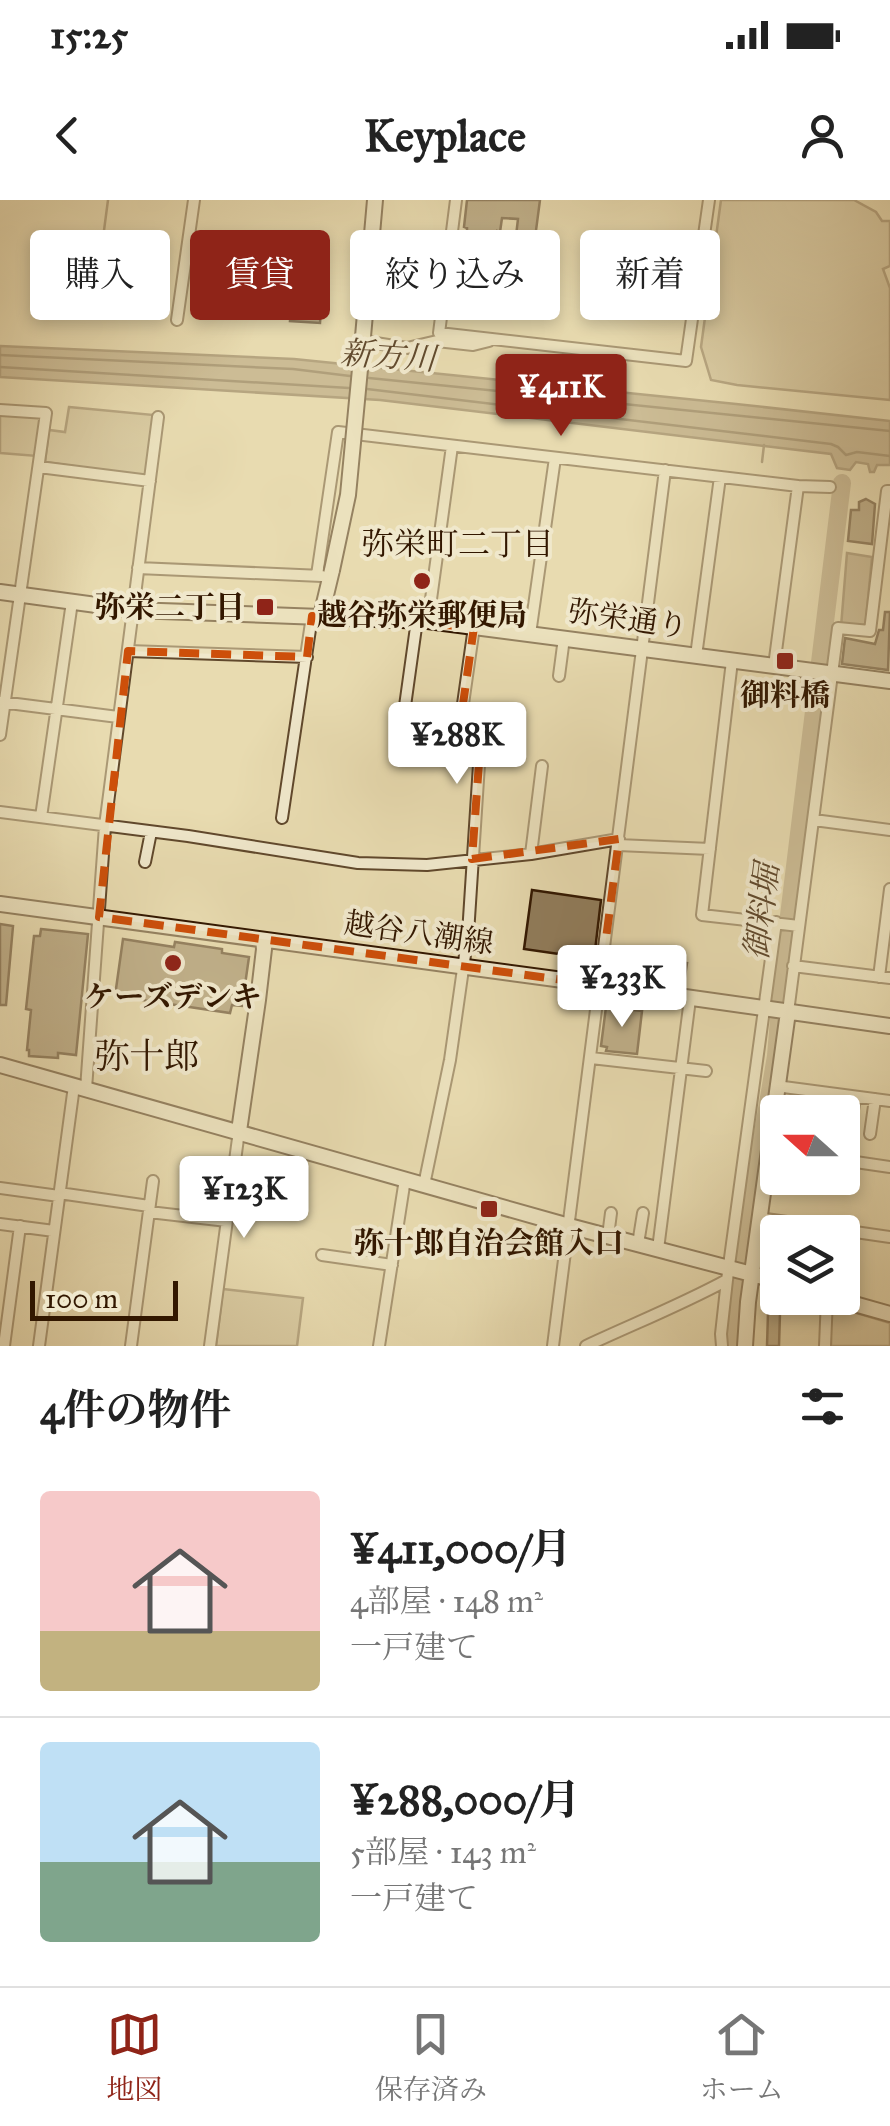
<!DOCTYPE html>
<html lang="ja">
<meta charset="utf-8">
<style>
:root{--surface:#fff;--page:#f2f2f2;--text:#222;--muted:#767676;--line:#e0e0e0;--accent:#8f2418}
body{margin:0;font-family:"IM FELL Great Primer","Noto Serif JP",serif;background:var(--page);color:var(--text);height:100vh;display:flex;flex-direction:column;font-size:38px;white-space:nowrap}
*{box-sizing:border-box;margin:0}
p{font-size:32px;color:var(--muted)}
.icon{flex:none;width:55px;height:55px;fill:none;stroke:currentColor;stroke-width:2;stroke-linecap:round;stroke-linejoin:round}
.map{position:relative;height:1146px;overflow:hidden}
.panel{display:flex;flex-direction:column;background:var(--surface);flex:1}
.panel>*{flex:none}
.top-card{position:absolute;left:30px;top:30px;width:830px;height:90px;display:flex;gap:20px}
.needle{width:65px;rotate:291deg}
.buttons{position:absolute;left:760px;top:895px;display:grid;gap:20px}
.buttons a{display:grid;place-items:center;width:100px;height:100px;border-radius:10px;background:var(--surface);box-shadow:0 5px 15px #0003;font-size:50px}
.scale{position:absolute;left:30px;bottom:25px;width:148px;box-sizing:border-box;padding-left:10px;border:5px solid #321700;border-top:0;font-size:28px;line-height:35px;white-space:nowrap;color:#321700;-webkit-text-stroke:8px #f0e8cc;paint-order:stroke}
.price{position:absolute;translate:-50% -85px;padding:0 22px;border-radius:10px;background:#fff;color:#222;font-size:32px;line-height:65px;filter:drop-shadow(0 2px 5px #0008)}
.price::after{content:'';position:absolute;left:50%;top:60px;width:30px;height:22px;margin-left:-15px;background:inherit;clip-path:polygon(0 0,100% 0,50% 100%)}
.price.active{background:var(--accent);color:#fff}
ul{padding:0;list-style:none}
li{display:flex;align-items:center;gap:30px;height:250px;padding:0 40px}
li+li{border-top:2px solid var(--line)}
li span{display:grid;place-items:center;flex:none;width:280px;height:200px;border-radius:10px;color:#555}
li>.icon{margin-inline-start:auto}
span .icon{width:120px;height:120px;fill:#fffc;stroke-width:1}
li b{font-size:42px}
h2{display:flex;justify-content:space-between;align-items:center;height:120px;padding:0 40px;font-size:42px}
.pill{padding:0 35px;border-radius:10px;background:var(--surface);box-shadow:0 5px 15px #0003;font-size:35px;line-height:90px}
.pill.active{background:var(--accent);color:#fff}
.status{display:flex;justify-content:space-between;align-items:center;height:70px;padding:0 50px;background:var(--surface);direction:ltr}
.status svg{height:28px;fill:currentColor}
header{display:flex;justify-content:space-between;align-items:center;height:130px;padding:0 40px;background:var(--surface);font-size:45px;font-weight:700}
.tabs{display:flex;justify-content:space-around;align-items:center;height:140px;border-top:2px solid var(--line);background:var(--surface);font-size:28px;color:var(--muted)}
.tabs a{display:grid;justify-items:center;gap:5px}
.tabs .active{color:var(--accent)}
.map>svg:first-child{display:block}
</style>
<div class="status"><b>15:25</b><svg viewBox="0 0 49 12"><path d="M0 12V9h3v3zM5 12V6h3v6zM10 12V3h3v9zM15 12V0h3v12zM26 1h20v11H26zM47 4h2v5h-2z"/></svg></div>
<header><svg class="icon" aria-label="back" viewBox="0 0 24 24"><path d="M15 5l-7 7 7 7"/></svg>Keyplace<svg class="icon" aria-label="person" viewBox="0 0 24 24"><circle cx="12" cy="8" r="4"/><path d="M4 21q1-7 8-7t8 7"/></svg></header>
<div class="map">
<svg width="890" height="1146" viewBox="0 0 890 1146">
<rect width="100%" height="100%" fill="#e8dbb0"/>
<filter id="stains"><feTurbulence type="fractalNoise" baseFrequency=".002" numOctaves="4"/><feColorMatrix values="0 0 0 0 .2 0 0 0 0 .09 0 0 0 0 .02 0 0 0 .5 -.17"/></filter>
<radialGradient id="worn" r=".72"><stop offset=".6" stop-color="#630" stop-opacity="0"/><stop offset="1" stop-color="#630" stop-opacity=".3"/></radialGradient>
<path fill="#c9ba92" stroke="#7e6849" stroke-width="2.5" d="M721 0H854L876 12 882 21H890V66L883 69 890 88V200L737 185 711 180 701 147Z
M69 207 154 215 146 273 142 276 45 262 49 230 65 232Z
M0 214 39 217 41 220 37 256 0 253Z
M223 1089 303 1098 297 1146H216Z
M830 1105 890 1123V1146H831Z"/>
<path fill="#aa9874" stroke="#7a6446" stroke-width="2.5" d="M0 146 294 159 736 204 890 221V265H877L874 272H870L868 264 856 262 850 270 837 268 831 254 380 200 0 177Z
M847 353 872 357 865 430 841 427Z"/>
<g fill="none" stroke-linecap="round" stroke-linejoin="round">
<path stroke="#6e583a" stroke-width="2.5" d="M0 155 293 169 350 176
M0 167 349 188
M369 178 890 231
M367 189 831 244 838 247 846 255 857 252 890 256"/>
<path stroke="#7a6446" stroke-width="2.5" d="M93 114 108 0
M762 262 764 245"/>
<path stroke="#aa9874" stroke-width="18" d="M734 1146 743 1050 776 856 784 756 842 283"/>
</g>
<path fill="#917d5c" stroke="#321700" stroke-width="2.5" d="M467 0H540L525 114 508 112 510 101 482 98 485 74 505 76 507 61H513L518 19 502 18 500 32 497 31 496 36 467 32V28L464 27Z
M277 61 324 64 320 123 290 121 293 87 274 85Z
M866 299 875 304 872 344 848 341 851 310H859V302Z
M885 412H890L888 470 842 464 845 438 875 444 879 430H883Z
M532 690 601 700 594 759 524 749Z
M0 724 13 726 6 805H0Z
M41 729 88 734 76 855 58 853V858L29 856V850H27L31 810 26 809 34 736H40Z
M123 739 174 747 175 742 222 749V753L249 757 242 806 232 805 230 813 115 796Z
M651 758 687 763 684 783 649 778Z
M606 807 642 811 637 854 606 851 607 847 601 846Z
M768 1113H780L779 1146H767Z"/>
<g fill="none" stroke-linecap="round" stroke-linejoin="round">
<defs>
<path id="street" d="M456 0 439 133 686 161 709 0
M177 120 194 0
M363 141 407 148 437 141 473 145 489 141
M0 210 46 213 0 535
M39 267 150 281
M138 368 322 376
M317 375 338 232 798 286 830 287
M428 421 452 246
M530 434 555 258
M128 451 307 457
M696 456 720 277
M732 461 702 715 799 726
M774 466 798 286
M559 476 564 438
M1 502 118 517
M405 506 417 420
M0 612 188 636 358 663 427 665 531 654 619 639
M41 617 72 402
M282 618 312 416
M814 620 890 630
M618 645 710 649
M531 654 542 566
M145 662 151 632
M793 766 890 778
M879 777 890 689
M788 812 838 428 870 431 887 291H890
M591 858 706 871
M776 886 890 901
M86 889 105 626 158 217
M870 934 875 899
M849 936 855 897
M842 960 890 967
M424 985 450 860 468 734 480 549 457 546 474 427
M0 988 59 996
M59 993 149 1006
M149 1012 227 1021
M759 1018 890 1037
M0 1024 54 1031
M608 1036 611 1013
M638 1044 643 1013
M658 1049 690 799
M322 1055 392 1065
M4 1146 20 1026
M39 1146 74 886
M131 1146 153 981
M210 1146 239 931
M379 1146 405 979
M553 1146 665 270
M586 1146C633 1124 681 1105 727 1080
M722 1146 721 1134 727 1080 776 722
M825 1146 827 1098"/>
<path id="secondary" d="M362 148 375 0
M0 392 133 410 428 421 890 481
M321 416 332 370
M0 704 600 785 890 826
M0 865 569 1026 778 1081
M239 931 258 800 264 749 263 740
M833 1098 890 1114
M745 1146 748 1102 788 812"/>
</defs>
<use href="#street" stroke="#60482c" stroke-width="14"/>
<use href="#secondary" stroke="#321700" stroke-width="18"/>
<use href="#street" stroke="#f0e8cc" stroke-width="10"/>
<use href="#secondary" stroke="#f0e8cc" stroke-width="14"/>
<defs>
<path id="secondary-bridge" d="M332 370 348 295 362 148"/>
</defs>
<use href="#secondary-bridge" stroke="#321700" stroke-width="18" stroke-linecap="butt"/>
<use href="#secondary-bridge" stroke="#f0e8cc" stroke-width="14"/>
</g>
<path d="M0 0H890V1146H0ZM312 416 474 427 457 546 480 549 472 659 619 639 600 785 99 717 128 451 307 457Z" fill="#e8dbb0" fill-opacity=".55" fill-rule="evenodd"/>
<path fill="none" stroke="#cd4f0a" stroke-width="8" stroke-dasharray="20 12" stroke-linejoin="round" d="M312 416 474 427 457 546 480 549 472 659 619 639 600 785 99 717 128 451 307 457Z"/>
<g fill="#8f2418" stroke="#f0e8cc" stroke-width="4">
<circle cx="422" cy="381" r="10"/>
<rect x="255" y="397" width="20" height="20" rx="5"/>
<rect x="775" y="451" width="20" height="20" rx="5"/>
<circle cx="173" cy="763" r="10"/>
<rect x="479" y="999" width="20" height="20" rx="5"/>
</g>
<g text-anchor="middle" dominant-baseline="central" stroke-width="8" stroke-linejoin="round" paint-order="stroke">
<g font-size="30" font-weight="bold" fill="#321700" stroke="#f0e8cc">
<text x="245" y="407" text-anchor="end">弥栄二丁目</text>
<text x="422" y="415">越谷弥栄郵便局</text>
<text x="785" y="495">御料橋</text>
<text x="173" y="797">ケーズデンキ</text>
<text x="489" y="1043">弥十郎自治会館入口</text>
</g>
<g font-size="30" fill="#321700" stroke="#f0e8cc">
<text transform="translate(628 419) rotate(8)">弥栄通り</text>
<text transform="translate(419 733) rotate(8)">越谷八潮線</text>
</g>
<g font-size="32" font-style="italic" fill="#624b2e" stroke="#f0e8cc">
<text transform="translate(388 156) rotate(4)">新方川</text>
<text transform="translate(762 712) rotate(-83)">御料堀</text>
</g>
<g font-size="32" fill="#321700" stroke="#f0e8cc">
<text x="458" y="344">弥栄町二丁目</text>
</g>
<g font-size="35" fill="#321700" stroke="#f0e8cc">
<text x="147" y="856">弥十郎</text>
</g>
</g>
<rect width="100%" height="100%" filter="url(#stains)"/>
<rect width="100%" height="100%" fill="url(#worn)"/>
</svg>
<div class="buttons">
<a><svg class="needle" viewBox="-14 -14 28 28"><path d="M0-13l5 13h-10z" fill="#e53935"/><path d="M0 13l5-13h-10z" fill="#767676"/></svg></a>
<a><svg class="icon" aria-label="layers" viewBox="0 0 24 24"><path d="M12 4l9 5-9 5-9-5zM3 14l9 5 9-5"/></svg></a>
</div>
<div class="scale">100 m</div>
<b class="price active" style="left:561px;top:239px">¥411K</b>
<b class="price" style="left:457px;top:587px">¥288K</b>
<b class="price" style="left:622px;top:830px">¥233K</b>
<b class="price" style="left:244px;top:1041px">¥123K</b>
<div class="top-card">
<a class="pill">購入</a>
<a class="pill active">賃貸</a>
<a class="pill">絞り込み</a>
<a class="pill">新着</a>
</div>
</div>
<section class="panel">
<h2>4件の物件<svg class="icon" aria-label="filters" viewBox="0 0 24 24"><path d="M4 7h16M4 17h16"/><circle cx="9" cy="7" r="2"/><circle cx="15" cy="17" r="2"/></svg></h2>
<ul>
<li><span style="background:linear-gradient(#f6c9c9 70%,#c2b280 0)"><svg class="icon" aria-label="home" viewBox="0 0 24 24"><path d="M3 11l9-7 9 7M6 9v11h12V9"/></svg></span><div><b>¥411,000/月</b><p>4部屋 · 148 m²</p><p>一戸建て</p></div></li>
<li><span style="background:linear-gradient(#bfe0f5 60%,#7fa58c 0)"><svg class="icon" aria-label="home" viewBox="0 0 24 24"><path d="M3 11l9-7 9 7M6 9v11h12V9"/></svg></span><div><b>¥288,000/月</b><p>5部屋 · 143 m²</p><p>一戸建て</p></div></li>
</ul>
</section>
<nav class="tabs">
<a class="active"><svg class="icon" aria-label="map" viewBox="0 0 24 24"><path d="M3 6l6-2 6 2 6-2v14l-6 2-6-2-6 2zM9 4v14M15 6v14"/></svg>地図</a>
<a><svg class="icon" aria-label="saved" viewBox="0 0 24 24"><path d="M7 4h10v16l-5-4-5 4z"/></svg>保存済み</a>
<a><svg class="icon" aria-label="home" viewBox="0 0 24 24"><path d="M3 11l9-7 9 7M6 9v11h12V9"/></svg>ホーム</a>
</nav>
